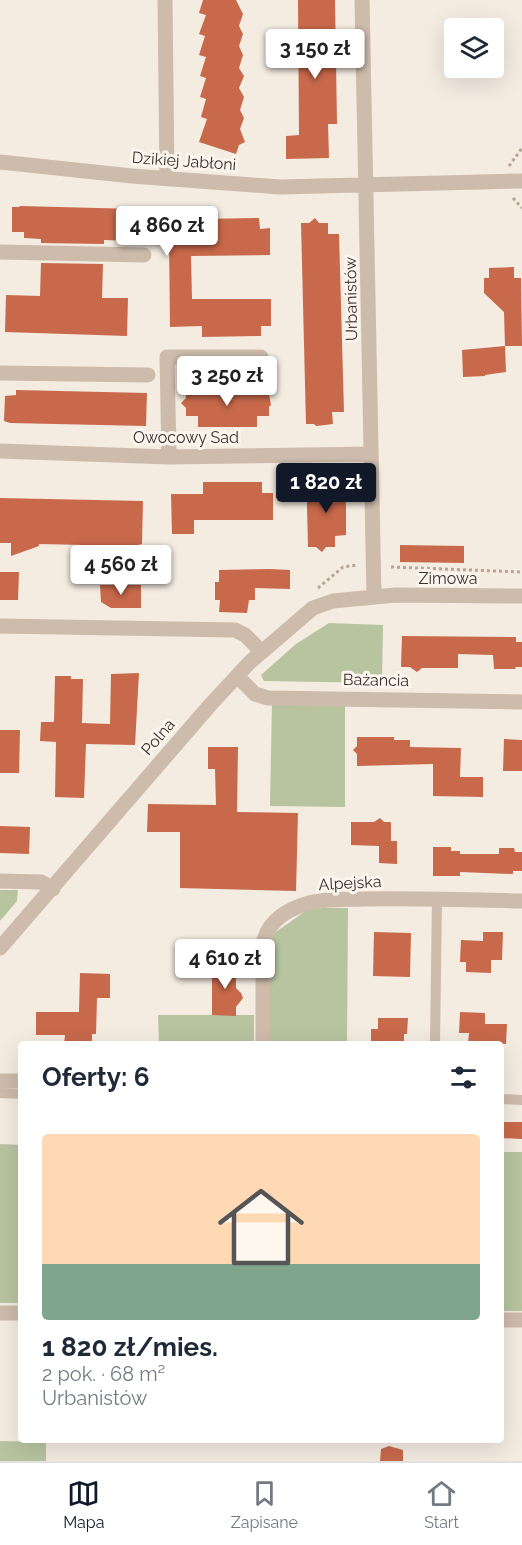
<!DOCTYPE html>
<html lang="pl">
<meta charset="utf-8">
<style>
:root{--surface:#fff;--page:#f2f2f3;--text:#1f2937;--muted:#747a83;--line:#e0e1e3;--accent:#111827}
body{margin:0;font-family:Raleway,sans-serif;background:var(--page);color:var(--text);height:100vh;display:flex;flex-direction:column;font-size:22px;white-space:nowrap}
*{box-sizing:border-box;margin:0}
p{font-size:20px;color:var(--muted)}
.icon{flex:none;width:33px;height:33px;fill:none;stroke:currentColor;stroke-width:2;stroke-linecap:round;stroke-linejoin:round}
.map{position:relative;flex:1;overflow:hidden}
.details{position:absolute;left:18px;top:1041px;width:486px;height:402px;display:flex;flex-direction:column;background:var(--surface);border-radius:6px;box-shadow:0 6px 24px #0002}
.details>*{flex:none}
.fabs{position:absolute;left:444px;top:18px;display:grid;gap:12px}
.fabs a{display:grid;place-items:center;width:60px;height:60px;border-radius:6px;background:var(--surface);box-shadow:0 6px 24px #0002;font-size:30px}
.price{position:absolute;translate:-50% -51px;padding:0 14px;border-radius:6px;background:#fff;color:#222;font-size:20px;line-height:39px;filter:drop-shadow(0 2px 3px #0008)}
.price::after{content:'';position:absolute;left:50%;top:36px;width:18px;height:14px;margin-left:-9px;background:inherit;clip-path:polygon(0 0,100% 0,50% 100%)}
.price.active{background:var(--accent);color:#fff}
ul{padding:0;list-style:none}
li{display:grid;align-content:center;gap:12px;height:318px;padding:0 24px}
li+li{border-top:2px solid var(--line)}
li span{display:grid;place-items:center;height:186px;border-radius:6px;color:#555}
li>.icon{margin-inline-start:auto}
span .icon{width:108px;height:108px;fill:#fffc;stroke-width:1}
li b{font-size:26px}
h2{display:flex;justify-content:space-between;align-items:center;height:72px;padding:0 24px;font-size:26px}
.menu{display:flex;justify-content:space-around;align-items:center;height:84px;border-top:2px solid var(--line);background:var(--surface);font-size:16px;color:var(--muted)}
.menu a{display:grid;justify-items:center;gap:3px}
.menu .active{color:var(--accent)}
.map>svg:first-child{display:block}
</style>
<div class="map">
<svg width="522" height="1461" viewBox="0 0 522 1461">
<rect width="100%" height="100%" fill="#f4ebe1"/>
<path fill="#b8c4a0" d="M329 623 383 625 382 683 264 681 261 675 296 644Z
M272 703 345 704V807L270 806Z
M0 890H18L17 901 0 921Z
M310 908H348L347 1044H270V936Z
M158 1015H254V1044H159Z
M0 1144 21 1145V1303H0Z
M501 1152H522V1311H501Z
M0 1441 46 1442V1461H0Z"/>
<path fill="#c8694b" d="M203 0H236L243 14 239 26 243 34 239 46 243 55 239 68 244 76 239 88 244 97 240 110 244 118 240 129 245 142 239 145 236 154 199 142 207 119 201 117 206 99 200 97 206 78 200 76 206 57 199 55 205 36 199 34 206 15 199 13Z
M298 0H335L337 124H328L329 158 286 159V136L299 135Z
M19 206 137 209V216H143V220L259 218 260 229 270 228V255L191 256 192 299H271V326H261V336L202 337V326L170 327 169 236 132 235 131 241 104 240V244L41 243V239L24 238V232H12V207H20Z
M315 218 319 223H328V234H339L344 412H332L333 424 316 426 314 424H306L301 223H309Z
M41 263 103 264 102 298H128L127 336 5 332 6 295 40 296Z
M514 267V278H521L522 346H505L504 312 484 293V278H489V268Z
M505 346 506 372 485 375V376L463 377 462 350Z
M268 389 271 405 269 407V416H257V427H198V416H186V408L181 403 186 398V390Z
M16 390 147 393 146 426 10 423 4 421 5 396 16 395Z
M321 479 326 485 345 484 346 508V535L335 536V547H326L322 552 316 547H308L307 507V485H315Z
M203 482H262V493H273V520H194V534H172L171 494H203Z
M0 498 143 501 142 544 134 546 98 545V548L85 545 39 544V546L11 556V543H0Z
M400 545 464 546V563L400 562Z
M142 563H159V580H142Z
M270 569 290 570V589L255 588V600H249L247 613 219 612 220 600H215V582H219V570Z
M0 572H19L18 600H0Z
M100 585H141V608H111L101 602Z
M402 636 516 637V642H522V667H515L516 669H494L493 655 458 654V668H422L417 672 410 667H401Z
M139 673 135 745 86 744 84 798 55 797 56 742 40 741 41 722H54L55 676H71V679H83L82 723 110 724 111 674Z
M0 730H20L19 773H0Z
M357 737H394V740H410V747L461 748 460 777H483V797L433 796V764L357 766V754L353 750 357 746Z
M504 739 522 740V771H503Z
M208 747H238L237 812 298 813 296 891 180 888V832H147L148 804 216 805 215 769H208Z
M380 818 384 822H391V841H397V864L379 863V846L351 845V822H374Z
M0 826 30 827 29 854 0 853Z
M433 847H451V851H460V854H499V848H514L515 852H522V871H513V874L460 872V876H433Z
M374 932 411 933 410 977 373 976Z
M483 932H503L502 960H491V973L466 972V962H460L461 940 483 941Z
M212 963H236V988L241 993 243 998 236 1007V1016L212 1015Z
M80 973 110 974V998H97L96 1034H92V1044H64L65 1035H36V1012H79Z
M460 1012 485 1013V1024H507L506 1044H468L469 1033H459Z
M378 1018H408L407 1034H404V1044H371V1029H378Z
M501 1122H522V1139L501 1138Z
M389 1446 403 1450V1461H380L381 1449Z"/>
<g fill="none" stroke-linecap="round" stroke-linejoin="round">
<path stroke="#b9a596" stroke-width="3" stroke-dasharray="3 3" stroke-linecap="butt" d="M509 166 522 148
M513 198 522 208
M391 567 522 572
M318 588 343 567 357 565"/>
<path stroke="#cdbbac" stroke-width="10" d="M435 1044 437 899
M0 1093 21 1094
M501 1099 522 1100"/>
<path stroke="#cdbbac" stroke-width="15" d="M165 0 167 177
M362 0 374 597
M0 162 132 176 280 187 522 181
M0 252 144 255
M0 373 148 375
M0 451 169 457 371 454
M169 457 167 357H261
M0 626 235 630 245 635 262 652
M237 676 255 694 268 698 522 702
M0 881 41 882 53 889
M0 948 211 704 250 662 313 608 333 601 396 595 522 596
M263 1044V944C267 924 281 913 300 906 319 898 343 900 364 899 417 898 469 900 522 901
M0 1081H21
M0 1313H21
M501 1320H522"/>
</g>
<g text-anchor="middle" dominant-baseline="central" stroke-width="6" stroke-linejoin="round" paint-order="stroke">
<g font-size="16" fill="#3b302b" stroke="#fbf5ee">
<text transform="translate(184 161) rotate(4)">Dzikiej Jabłoni</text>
<text transform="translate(351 299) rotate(-91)">Urbanistów</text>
<text x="186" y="437">Owocowy Sad</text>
<text x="448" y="578">Zimowa</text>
<text transform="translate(376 680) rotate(1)">Bażancia</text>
<text transform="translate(158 737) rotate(-49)">Polna</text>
<text transform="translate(350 883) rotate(-3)">Alpejska</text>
</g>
</g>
</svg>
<div class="fabs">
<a><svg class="icon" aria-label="layers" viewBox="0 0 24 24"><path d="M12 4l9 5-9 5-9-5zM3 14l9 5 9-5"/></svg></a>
</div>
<b class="price" style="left:315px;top:80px">3 150 zł</b>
<b class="price" style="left:167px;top:257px">4 860 zł</b>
<b class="price" style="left:227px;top:407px">3 250 zł</b>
<b class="price active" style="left:326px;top:514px">1 820 zł</b>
<b class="price" style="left:121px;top:596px">4 560 zł</b>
<b class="price" style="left:225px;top:990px">4 610 zł</b>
<section class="details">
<h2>Oferty: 6<svg class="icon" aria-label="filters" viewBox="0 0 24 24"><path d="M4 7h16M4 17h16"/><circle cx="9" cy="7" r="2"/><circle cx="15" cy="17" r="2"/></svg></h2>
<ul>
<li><span style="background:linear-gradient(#ffd9b3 70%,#7fa58c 0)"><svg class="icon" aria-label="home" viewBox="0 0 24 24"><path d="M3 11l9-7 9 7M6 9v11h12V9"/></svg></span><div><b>1 820 zł/mies.</b><p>2 pok. · 68 m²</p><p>Urbanistów</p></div></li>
</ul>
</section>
</div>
<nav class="menu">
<a class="active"><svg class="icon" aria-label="map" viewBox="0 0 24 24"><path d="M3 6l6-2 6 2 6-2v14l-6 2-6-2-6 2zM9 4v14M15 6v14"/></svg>Mapa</a>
<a><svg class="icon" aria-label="saved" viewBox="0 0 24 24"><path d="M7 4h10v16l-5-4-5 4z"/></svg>Zapisane</a>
<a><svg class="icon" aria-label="home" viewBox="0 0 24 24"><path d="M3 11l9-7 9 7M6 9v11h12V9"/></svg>Start</a>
</nav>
